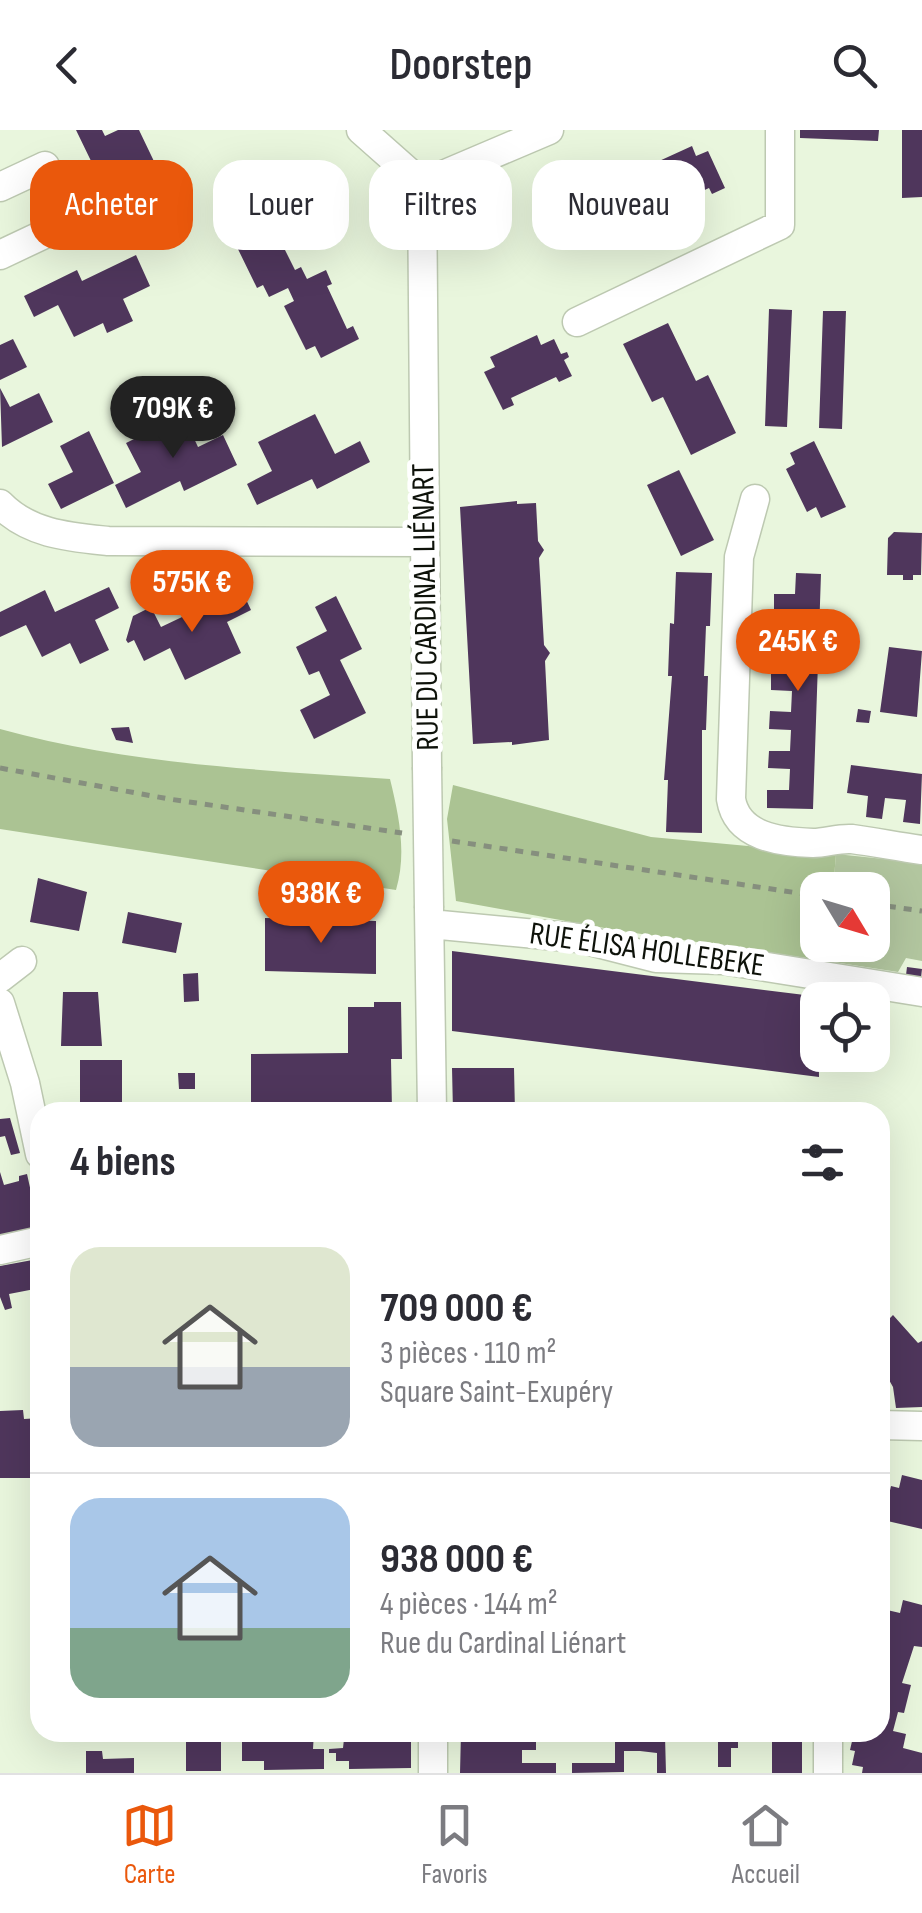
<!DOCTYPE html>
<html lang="fr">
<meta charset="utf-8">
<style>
:root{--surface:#fff;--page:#f7f7f7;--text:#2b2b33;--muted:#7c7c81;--line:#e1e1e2;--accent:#ea580c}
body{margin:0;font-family:"Sofia Sans Condensed",sans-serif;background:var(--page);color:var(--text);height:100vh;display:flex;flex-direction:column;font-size:38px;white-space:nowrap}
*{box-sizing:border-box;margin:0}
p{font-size:32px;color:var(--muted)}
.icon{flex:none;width:55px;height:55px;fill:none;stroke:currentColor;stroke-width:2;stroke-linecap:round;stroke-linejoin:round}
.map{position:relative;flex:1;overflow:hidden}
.drawer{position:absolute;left:30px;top:972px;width:860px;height:640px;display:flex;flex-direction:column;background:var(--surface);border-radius:30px;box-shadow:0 10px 40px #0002}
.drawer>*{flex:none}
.hud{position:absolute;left:30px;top:30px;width:862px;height:90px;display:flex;gap:20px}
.needle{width:65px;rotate:128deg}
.fabs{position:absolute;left:800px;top:742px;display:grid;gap:20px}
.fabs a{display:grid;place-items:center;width:90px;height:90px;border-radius:20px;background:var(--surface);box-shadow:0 10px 40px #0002;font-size:50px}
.price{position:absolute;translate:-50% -85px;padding:0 22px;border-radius:35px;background:var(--accent);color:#fff;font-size:32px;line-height:65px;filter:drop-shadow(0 2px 5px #0008)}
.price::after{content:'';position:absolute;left:50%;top:60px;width:30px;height:22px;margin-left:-15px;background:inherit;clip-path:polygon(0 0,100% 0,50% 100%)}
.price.active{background:#222;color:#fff}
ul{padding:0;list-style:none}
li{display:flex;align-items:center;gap:30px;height:250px;padding:0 40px}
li+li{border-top:2px solid var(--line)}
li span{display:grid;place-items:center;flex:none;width:280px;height:200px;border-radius:30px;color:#555}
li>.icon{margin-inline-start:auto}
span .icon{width:120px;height:120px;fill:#fffc;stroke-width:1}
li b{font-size:42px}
h2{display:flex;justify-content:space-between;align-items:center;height:120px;padding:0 40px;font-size:42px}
.tag{padding:0 35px;border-radius:30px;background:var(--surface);box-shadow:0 10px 40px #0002;font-size:35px;line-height:90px}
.tag.active{background:var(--accent);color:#fff}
header{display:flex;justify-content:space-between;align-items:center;height:130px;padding:0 40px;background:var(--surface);font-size:45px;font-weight:600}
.tabs{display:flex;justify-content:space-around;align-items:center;height:140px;border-top:2px solid var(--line);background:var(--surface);font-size:28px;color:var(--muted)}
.tabs a{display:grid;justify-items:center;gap:5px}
.tabs .active{color:var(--accent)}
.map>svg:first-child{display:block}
</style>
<header><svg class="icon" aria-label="back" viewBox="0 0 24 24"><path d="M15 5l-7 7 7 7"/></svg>Doorstep<svg class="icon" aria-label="search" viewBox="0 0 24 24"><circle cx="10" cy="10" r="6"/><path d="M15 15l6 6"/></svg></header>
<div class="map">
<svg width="922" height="1643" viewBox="0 0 922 1643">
<rect width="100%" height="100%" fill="#e9f6dd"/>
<path fill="#b2c69f" d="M836 724 922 733V831L906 828 898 842 827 831 829 815H872V760H833Z"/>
<path fill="#abc393" d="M0 599C126 634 260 640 390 649 399 686 407 723 396 760L0 699Z
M453 655 651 707 836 724 833 760H818V815H829L827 831 621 801 456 771 447 689Z"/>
<path fill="#4f365c" d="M76 0H102L105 6 118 0H139L162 48 143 58 156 85 123 97Z
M800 0H879L878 11 800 8Z
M902 0H922V67L902 68Z
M692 16 696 26 708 21 725 58 712 64 709 58 666 78 668 84 655 89 648 73 635 79 632 74 586 94 588 99 577 105 559 66 570 60 568 55 615 34 617 40 630 34 638 52 651 46 646 37Z
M303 31 322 70 309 76 307 70 262 92 265 98 272 94 295 140 301 137 307 149 326 140 332 154 327 156 347 199 353 196 359 209 321 228 315 216 306 220 284 176 294 171 288 158 269 167 263 155 257 158 235 113 253 104 233 64 245 59 242 54 288 32 290 37Z
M136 125 150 156 123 169 133 191 107 203 103 193 74 207 58 175 34 187 24 166 77 140 82 151Z
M769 179 792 180 787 297 765 296Z
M823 181H846L842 299 819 298Z
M668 193 696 251 708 245 736 303 691 325 663 267 652 272 623 214Z
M537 205 541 215 554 209 561 224 567 222 569 227 564 230 572 246 559 252 556 247 511 268 514 275 503 280 484 242 495 237 490 227Z
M13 209 27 237 0 250V215Z
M0 258 10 277 39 263 53 292 2 317Z
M315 284 335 324 360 311 370 332 317 359 312 349 257 375 247 354 272 341 258 312Z
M183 285 198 317 223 305 237 335 184 361 180 351 126 378 115 355 141 342 126 313Z
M89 301 114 353 61 379 48 354 73 342 60 316Z
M814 311 846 377 821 388 816 377 807 382 786 339 795 334 790 323Z
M679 340 714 410 681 426 647 355Z
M517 371V374L536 373 538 411 544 420 539 428 544 515 550 523 545 531 549 610 512 615V612L473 614 460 377Z
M894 402 922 403 921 445H913V450H903V445H887L888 408Z
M676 442 712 443 710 496H706L704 546H708L706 600H702V703L666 702 668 650H664L672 546H668L670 493 674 494Z
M796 443 821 444 813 679 767 678V660H789L790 639 768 638 769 621H790L791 600 769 599 770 581 791 582 792 561 771 560V542L793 543V521L772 520 773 503 794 504 795 482H774V464H795Z
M109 457 119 478 95 490 109 520 80 534 70 513 42 527 26 495 0 507V482L45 460 55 482Z
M241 459 251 480 227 492 241 523 185 550 170 518 144 531 134 510 128 513 126 510 133 486 147 479 154 483 161 497Z
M336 466 362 519 340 530 366 583 314 609 300 580 330 565 319 541 309 545 296 517 327 501 315 477Z
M889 517 922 521 917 587 880 582Z
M858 579 871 581 869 593 856 592Z
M129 597 133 613 116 610 111 598Z
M851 635 922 644 920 694 903 692 906 670 885 668 882 689 866 687 868 666 847 663Z
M38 748 87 762 79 801 30 792Z
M128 782 182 793 176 823 122 813Z
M265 788 376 791V844L265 841Z
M452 821 821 867 818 870 819 947 452 901Z
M907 837 922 839 921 848 906 845Z
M198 843 199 871 184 872 183 844Z
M63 862H98L102 916H61Z
M374 872H401L402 929H391L392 980 305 982V978L251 979V924L348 923V877H374Z
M80 930H122V982H80Z
M452 938H514L515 982H453Z
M178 943H195V959H179Z
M10 988 20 1023 11 1025 5 1006 0 1007V989Z
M0 1042 4 1055 19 1051V1046L27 1044 39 1098 0 1106Z
M38 1129 40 1158 9 1164 12 1178 5 1180 0 1167V1136Z
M880 1181 890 1188 893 1185 918 1213 922 1211V1277L896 1278 893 1257 880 1234Z
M23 1280 24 1289 40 1288V1348H0V1281Z
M902 1345 922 1350V1399L883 1390 891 1356 899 1358Z
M903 1470 922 1475V1517L914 1516 902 1553 911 1555 904 1583 898 1582 893 1601 906 1604 903 1618 922 1623V1643H862L863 1637 852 1635 855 1621 850 1620 853 1607 849 1606 850 1602H880V1493H883L887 1480 900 1483Z
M186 1602H221V1641H186Z
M242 1602H314L313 1619H324V1639L264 1640V1631H242Z
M352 1602H411V1638L349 1639V1631H336V1623H329V1619L343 1618 344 1609 352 1608Z
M461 1602H513V1607H536V1620H522V1633H556V1643H460Z
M718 1602H743V1611L738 1610V1618H731V1637H718Z
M772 1602H802V1643H772Z
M665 1606 666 1643H657V1623L640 1621H624V1642L572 1643V1633H615V1607Z
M86 1621H102L103 1629 134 1628V1643H86Z"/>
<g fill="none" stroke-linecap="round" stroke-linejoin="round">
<defs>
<path id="street" d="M361 0 422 54 427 637
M422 54 549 0
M0 57 45 36 72 91 0 125
M577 192 780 95V0
M755 369 739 427 731 669C737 707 780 712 813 713 826 713 838 708 852 709 875 712 899 717 922 720
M0 374C29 404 69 407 108 411L425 412
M429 779 432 982
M430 794 578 808 656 828 723 830 922 862
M0 848 22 831
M0 873 25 953 40 1024
M0 1120 40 1111
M880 1295 922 1296
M828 1602V1643
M433 1643V1602"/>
</defs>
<use href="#street" stroke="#bdc9b1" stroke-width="31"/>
<path stroke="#868f7e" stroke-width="5" stroke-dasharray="8 8" stroke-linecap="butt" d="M0 638 169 669 402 703
M452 711 818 766
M872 774 922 781"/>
<use href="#street" stroke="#fff" stroke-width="28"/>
<defs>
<path id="street-bridge" d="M427 637 429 778"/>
</defs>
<use href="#street-bridge" stroke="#bdc9b1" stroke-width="31" stroke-linecap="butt"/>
<use href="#street-bridge" stroke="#fff" stroke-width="28"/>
</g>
<g text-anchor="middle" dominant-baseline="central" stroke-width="10" stroke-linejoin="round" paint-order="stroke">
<g font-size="32" fill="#0e120a" stroke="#fff">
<text transform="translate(426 477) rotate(-91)">RUE DU CARDINAL LIÉNART</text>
<text transform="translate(647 820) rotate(8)">RUE ÉLISA HOLLEBEKE</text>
</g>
</g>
</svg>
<div class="fabs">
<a><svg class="needle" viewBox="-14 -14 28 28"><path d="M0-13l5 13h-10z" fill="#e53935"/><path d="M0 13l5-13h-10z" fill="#7c7c81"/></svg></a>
<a><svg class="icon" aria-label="locate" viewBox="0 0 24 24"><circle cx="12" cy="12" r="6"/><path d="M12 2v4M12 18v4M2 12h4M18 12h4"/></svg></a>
</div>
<b class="price active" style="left:173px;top:331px">709K €</b>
<b class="price" style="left:192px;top:505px">575K €</b>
<b class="price" style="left:798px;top:564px">245K €</b>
<b class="price" style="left:321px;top:816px">938K €</b>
<div class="hud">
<a class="tag active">Acheter</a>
<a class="tag">Louer</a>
<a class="tag">Filtres</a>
<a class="tag">Nouveau</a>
</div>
<section class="drawer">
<h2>4 biens<svg class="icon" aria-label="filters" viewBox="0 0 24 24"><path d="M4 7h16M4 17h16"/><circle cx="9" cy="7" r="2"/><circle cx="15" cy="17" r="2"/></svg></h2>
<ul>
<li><span style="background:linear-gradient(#dfe7d0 60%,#9aa5b1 0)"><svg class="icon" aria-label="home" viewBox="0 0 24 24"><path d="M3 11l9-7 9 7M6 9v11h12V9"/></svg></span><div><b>709 000 €</b><p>3 pièces · 110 m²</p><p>Square Saint-Exupéry</p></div></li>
<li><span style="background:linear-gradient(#a9c7e8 65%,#7fa58c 0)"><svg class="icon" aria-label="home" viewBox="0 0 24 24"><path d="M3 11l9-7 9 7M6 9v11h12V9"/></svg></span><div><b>938 000 €</b><p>4 pièces · 144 m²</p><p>Rue du Cardinal Liénart</p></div></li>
</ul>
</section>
</div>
<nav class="tabs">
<a class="active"><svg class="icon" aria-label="map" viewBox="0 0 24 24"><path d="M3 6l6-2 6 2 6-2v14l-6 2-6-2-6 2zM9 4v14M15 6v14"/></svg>Carte</a>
<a><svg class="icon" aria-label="saved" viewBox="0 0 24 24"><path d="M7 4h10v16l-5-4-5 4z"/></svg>Favoris</a>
<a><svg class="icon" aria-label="home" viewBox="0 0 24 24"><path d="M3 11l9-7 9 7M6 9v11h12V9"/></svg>Accueil</a>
</nav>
